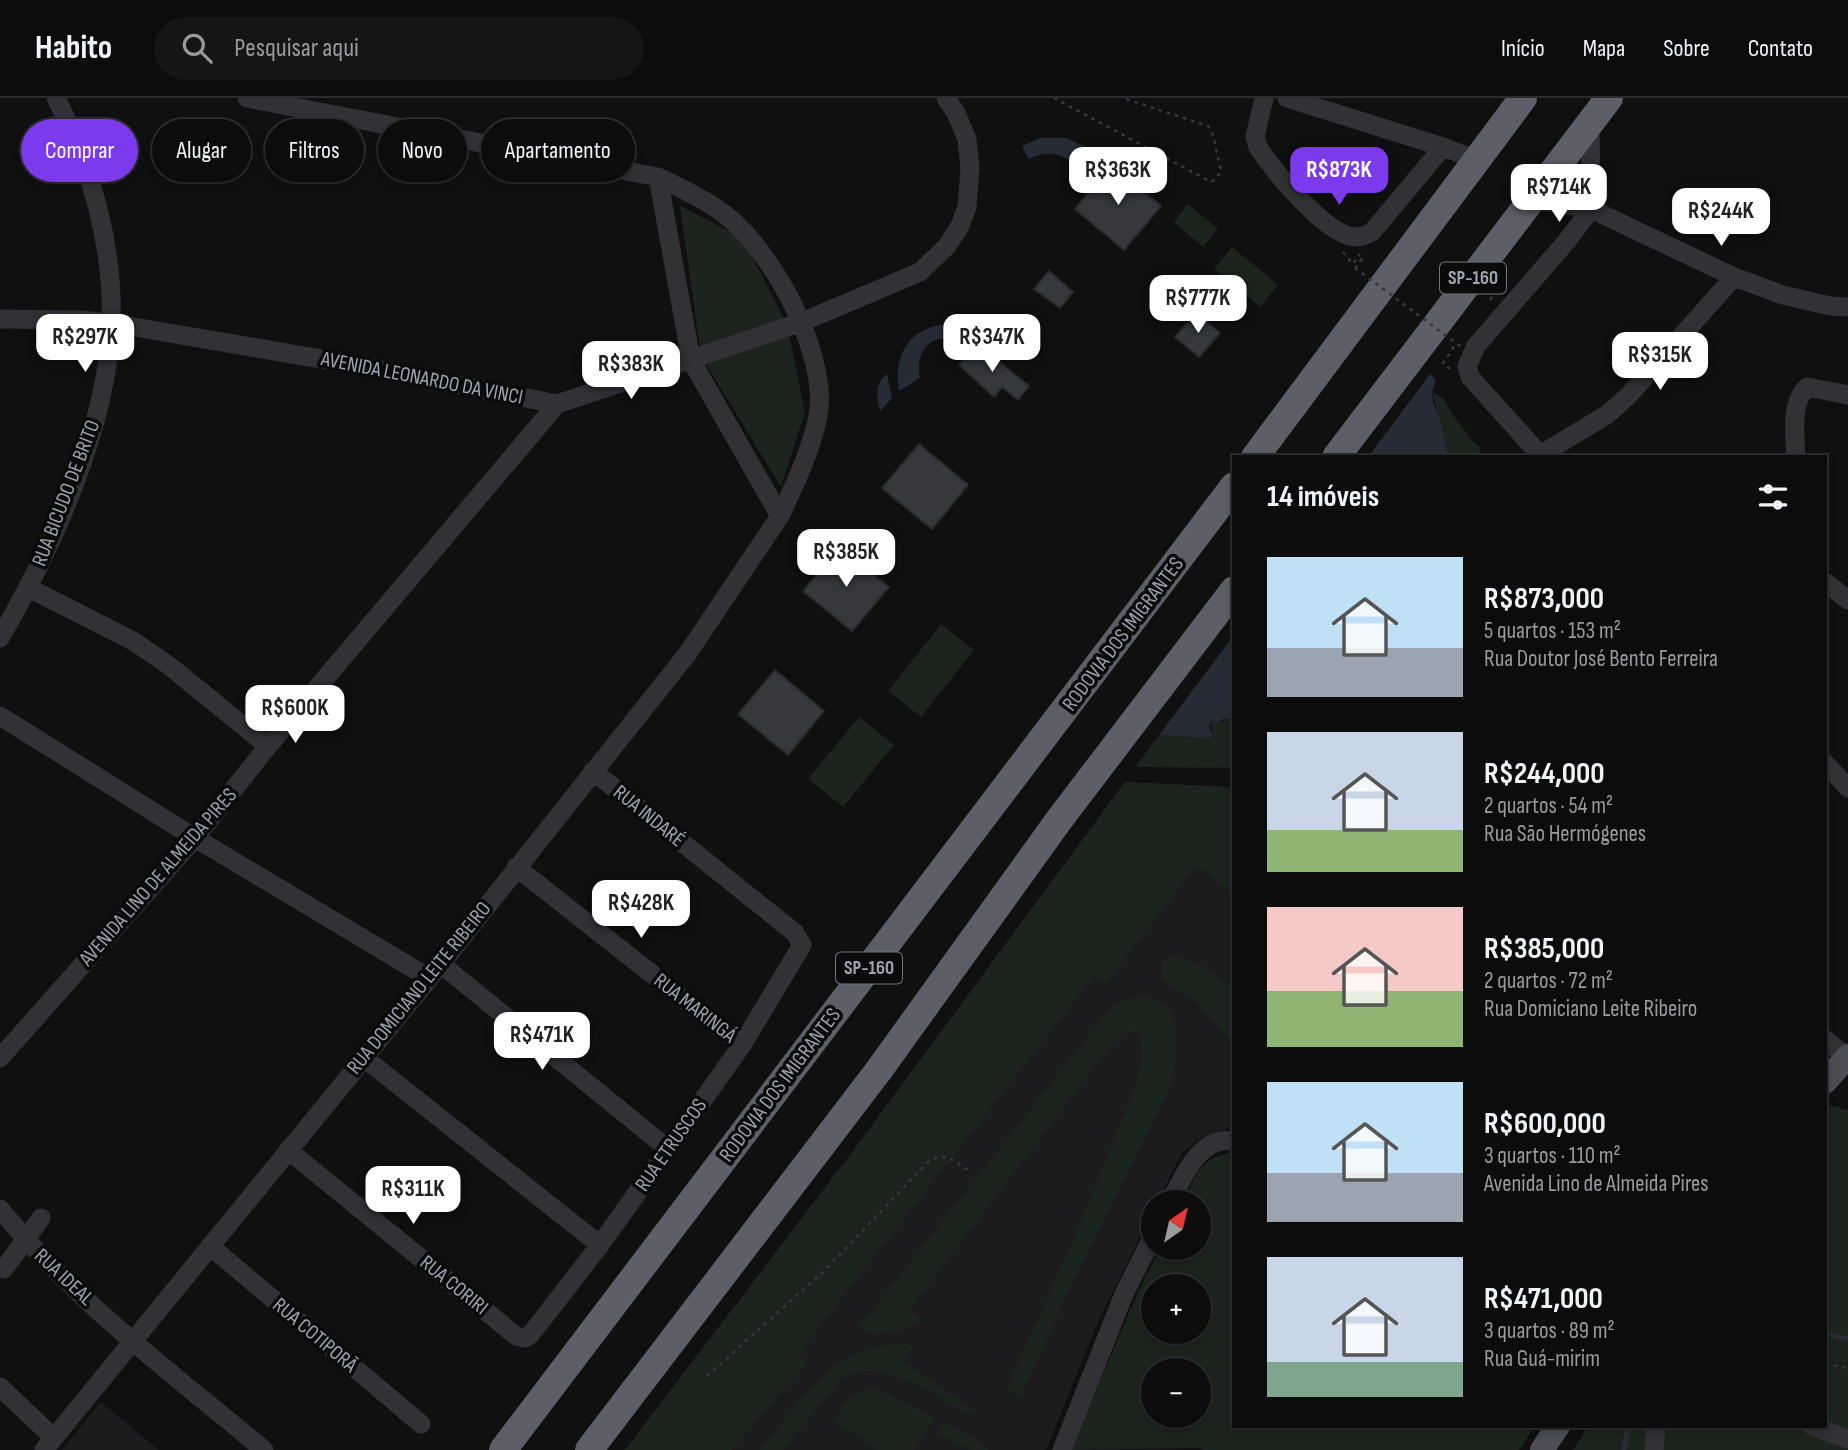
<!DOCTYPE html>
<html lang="pt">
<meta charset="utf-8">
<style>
:root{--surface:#0c0c0d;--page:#151516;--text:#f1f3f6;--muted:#9a9b9d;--line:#2c2c2e;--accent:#7c3aed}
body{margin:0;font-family:"Sofia Sans Condensed",sans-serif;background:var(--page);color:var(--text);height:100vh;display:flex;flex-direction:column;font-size:26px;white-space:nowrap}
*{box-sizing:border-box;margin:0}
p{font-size:23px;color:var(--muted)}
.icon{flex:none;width:38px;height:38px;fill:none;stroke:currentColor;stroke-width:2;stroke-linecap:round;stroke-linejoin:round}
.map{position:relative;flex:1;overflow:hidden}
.side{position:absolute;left:1232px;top:357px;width:595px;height:973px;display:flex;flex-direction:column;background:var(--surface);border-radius:0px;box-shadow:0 4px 10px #0003,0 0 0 2px var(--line)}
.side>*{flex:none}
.top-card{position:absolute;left:21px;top:21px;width:665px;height:63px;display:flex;gap:14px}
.needle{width:46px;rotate:34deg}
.tools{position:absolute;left:1141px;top:1092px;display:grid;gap:14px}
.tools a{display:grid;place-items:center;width:70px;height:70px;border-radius:50%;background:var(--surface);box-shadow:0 4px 10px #0003,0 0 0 2px var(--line);font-size:35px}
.price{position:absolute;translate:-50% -60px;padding:0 16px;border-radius:14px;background:#fff;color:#222;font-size:23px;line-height:46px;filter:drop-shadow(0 2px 4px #0008)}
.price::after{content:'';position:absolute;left:50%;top:42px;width:21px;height:16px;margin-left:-10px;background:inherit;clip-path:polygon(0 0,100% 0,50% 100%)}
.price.on{background:var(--accent);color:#fff}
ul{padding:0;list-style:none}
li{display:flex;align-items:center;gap:21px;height:175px;padding:0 35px}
li span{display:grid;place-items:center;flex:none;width:196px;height:140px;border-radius:0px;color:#555}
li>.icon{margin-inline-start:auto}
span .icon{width:84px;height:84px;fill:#fffc;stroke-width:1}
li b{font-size:30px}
h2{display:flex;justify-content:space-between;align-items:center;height:84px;padding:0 35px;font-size:30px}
.tag{padding:0 24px;border-radius:32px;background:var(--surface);box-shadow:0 4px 10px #0003,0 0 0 2px var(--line);font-size:24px;line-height:63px}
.tag.on{background:var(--accent);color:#fff}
header{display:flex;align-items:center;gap:42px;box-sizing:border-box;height:98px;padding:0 35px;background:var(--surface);border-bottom:2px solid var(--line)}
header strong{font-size:33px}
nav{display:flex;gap:38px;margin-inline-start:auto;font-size:24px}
.search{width:490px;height:63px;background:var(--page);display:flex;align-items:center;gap:18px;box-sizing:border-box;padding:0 24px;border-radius:38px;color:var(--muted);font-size:26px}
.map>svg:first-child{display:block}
</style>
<header>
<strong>Habito</strong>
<div class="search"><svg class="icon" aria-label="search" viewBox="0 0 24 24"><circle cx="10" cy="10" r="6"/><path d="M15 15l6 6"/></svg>Pesquisar aqui</div>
<nav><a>Início</a><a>Mapa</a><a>Sobre</a><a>Contato</a></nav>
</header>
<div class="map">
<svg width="1848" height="1352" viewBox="0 0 1848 1352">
<rect width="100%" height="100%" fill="#101011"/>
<path fill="#1c1c1e" d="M1125 684 1234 689V1028L1202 1040 1182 1055 1157 1104H1153V1113L1096 1228 1046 1352H625L853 1053Z
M101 1304 159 1352H62Z"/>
<path fill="#1c241e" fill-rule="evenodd" d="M1188 106 1218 131 1203 149 1174 124Z
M680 108 743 140 787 227 805 314 781 389 701 258Z
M1232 149 1278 187 1260 209 1214 171Z
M1432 293 1445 302 1450 313 1475 346 1480 348 1479 359H1448Z
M941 526 974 552 921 619 888 593Z
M859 619 894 647 843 709 808 681Z
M1228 620H1234V670L1135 669 1159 637 1212 639 1210 624 1214 623 1219 625Z
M1125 684 1234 689V796L1197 767 1106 885 1095 877 798 1256 807 1265 732 1352H625L853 1053Z
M1171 857 1202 868 1234 889V946L1195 903 1162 881V864Z
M1143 899C1151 901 1158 902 1164 907 1184 921 1176 968 1171 989L1068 1195 1022 1296 1017 1298 1012 1296 1008 1288 1075 1138 1135 989 1142 959 1139 937 1133 933 1125 934 1109 950 910 1211 921 1222C909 1232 874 1240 861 1231V1227L1112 908 1120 903Z
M1825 1006 1848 1012V1352H1573L1588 1328H1825Z
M1229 1055 1234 1056V1328H1535L1519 1352H1204L1200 1350 1071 1352 1137 1196 1160 1150H1199V1104H1183C1196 1079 1199 1061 1229 1055ZM1153 1188H1199V1234H1153ZM1153 1272H1199V1318H1153Z
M895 1245 915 1247 903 1263 977 1313 970 1317C936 1299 874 1252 839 1284L783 1352H758L834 1265 864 1252Z
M870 1291 883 1293 935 1320 914 1352H878L837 1324C837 1307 855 1293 870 1291Z
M944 1324 977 1341 989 1352H971L937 1335Z"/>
<path fill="#262c35" d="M1040 40H1066L1088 50 1075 66C1061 54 1046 53 1029 61L1022 48Z
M948 226 944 241C923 240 916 263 920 280L899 293C893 256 910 229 948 226Z
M887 276 892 300 880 313C877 299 874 286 887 276Z
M1430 276 1436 282 1432 293 1433 304 1440 322 1448 359H1368Z
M1234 537V620L1223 621 1219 625 1214 623 1210 624 1209 630 1213 638 1209 640 1159 637Z"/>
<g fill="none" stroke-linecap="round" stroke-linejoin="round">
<path stroke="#262c35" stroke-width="5" d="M1832 1237 1848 1241
M1624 1352 1628 1328"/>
</g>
<path fill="#37383c" stroke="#2a2a2d" stroke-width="2" d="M1111 67 1161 108 1124 152 1075 111Z
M1049 173 1073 194 1060 210 1034 191Z
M1196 215 1220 235 1199 259 1175 239Z
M977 246 1029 288 1018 302 1002 289 994 299 959 267Z
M919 346 968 387 932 431 882 390Z
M840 449 889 489 852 533 803 493Z
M775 572 824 613 788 657 738 616Z"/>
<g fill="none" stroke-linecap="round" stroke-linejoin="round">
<path stroke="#37383d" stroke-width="2.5" stroke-dasharray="3.5 5" stroke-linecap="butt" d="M1054 0 1211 84 1216 81 1221 73 1213 37 1208 28 1123 0
M1343 154 1353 166 1360 156
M1355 170 1365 157
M1490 202 1499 190 1501 192
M1450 271 1443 265 1455 247
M1825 1266 1848 1270
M707 1278 824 1173 930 1062C946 1054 956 1064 969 1073"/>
<path stroke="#313136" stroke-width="19" d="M247 0 658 79
M1264 0 1255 39 1258 49C1274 73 1327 139 1356 139 1362 139 1367 136 1372 134L1443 49
M1287 0 1443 49 1477 62
M658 79C682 91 707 102 728 119 774 156 829 258 818 318 811 353 795 386 780 418L691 262Z
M1532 101 1591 111 1734 179 1783 197 1830 208 1848 209
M0 221 81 222 111 225 362 268 557 306 802 224 920 174 947 148 960 128 967 109 970 70 967 41 956 15 946 0
M1540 357 1608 316 1629 297 1734 179
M1542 359 1470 279 1467 268 1476 248 1566 144 1591 111 1590 25
M1796 359C1795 337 1790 305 1807 289L1848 297
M1825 484 1848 502
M29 490 133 543 167 566 268 648
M0 540C52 450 107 331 111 226 114 149 91 68 56 0
M0 618 195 740 429 880
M1825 665 1848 690
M516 769 742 947
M441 866 668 1051
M1825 941 1847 959
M363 959 600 1147
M0 960 195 740 268 648 557 306
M288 1052 516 1238 525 1240 531 1236 600 1147 742 947 802 847 795 835 593 673
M1170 1104C1183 1080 1199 1037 1234 1043
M0 1111C75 1203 173 1276 264 1352
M210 1148 421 1326
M4 1171 41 1120
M0 1289 54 1340
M1812 1328 1848 1341
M44 1352 441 866 688 555 780 418
M1062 1352 1124 1196 1153 1138
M1654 1352 1656 1328"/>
<path stroke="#4d4d55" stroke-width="24" d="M1825 984 1848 958
M1542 1352 1558 1328"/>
<path stroke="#5d5e67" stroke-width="28" d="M1255 359 1523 0
M1336 359 1609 0
M503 1352 1234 388
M589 1352 879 972 1059 722 1234 492"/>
<path stroke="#37383d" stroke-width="2.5" stroke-dasharray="3.5 5" stroke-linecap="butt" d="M1355 170 1460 248"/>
</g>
<g text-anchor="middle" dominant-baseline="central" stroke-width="7" stroke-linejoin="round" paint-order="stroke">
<g fill="#0b0b0c" stroke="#737680" stroke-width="2">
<rect x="1440" y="164.5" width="66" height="31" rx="5"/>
<rect x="836" y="854.5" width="66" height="31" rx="5"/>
</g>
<g font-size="19" font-weight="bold" fill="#a0a4b2">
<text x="1473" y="180">SP-160</text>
<text x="869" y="870">SP-160</text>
</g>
<g font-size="21" fill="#a0a4b2" stroke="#0b0b0c">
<text transform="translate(422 280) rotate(11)">AVENIDA LEONARDO DA VINCI</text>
<text transform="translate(66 395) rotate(-69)">RUA BICUDO DE BRITO</text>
<text transform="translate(1123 536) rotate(-53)">RODOVIA DOS IMIGRANTES</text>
<text transform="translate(649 718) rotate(39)">RUA INDARÉ</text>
<text transform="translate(158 779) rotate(-49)">AVENIDA LINO DE ALMEIDA PIRES</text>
<text transform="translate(419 890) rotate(-51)">RUA DOMICIANO LEITE RIBEIRO</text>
<text transform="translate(695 910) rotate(38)">RUA MARINGÁ</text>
<text transform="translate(780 987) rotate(-53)">RODOVIA DOS IMIGRANTES</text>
<text transform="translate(671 1047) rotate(-55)">RUA ETRUSCOS</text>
<text transform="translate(64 1179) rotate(43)">RUA IDEAL</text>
<text transform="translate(454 1187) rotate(39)">RUA CORIRI</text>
<text transform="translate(315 1237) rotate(40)">RUA COTIPORÃ</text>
</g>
</g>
</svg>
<div class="tools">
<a><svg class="needle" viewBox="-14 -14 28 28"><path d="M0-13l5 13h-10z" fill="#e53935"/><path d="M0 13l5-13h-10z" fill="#9a9b9d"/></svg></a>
<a>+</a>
<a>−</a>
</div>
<b class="price" style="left:1118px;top:109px">R$363K</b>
<b class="price on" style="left:1339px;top:109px">R$873K</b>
<b class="price" style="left:1559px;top:126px">R$714K</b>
<b class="price" style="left:1721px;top:150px">R$244K</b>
<b class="price" style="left:1198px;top:237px">R$777K</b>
<b class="price" style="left:85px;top:276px">R$297K</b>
<b class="price" style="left:992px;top:276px">R$347K</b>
<b class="price" style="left:1660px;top:294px">R$315K</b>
<b class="price" style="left:631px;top:303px">R$383K</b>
<b class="price" style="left:846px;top:491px">R$385K</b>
<b class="price" style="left:295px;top:647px">R$600K</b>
<b class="price" style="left:641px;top:842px">R$428K</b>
<b class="price" style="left:542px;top:974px">R$471K</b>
<b class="price" style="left:413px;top:1128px">R$311K</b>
<div class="top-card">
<a class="tag on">Comprar</a>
<a class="tag">Alugar</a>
<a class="tag">Filtros</a>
<a class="tag">Novo</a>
<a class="tag">Apartamento</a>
</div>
<section class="side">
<h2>14 imóveis<svg class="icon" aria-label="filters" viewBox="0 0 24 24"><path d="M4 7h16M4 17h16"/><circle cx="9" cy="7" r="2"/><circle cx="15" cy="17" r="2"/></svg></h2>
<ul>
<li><span style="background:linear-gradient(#bfe0f5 65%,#9aa5b1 0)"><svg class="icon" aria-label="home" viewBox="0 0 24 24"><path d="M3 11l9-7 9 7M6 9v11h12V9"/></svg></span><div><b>R$873,000</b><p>5 quartos · 153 m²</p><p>Rua Doutor José Bento Ferreira</p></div></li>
<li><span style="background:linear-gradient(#c9d6e8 70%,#8fb573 0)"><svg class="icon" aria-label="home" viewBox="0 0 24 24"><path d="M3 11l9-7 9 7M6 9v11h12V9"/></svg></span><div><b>R$244,000</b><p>2 quartos · 54 m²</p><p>Rua São Hermógenes</p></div></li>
<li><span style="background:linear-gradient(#f6c9c9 60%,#8fb573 0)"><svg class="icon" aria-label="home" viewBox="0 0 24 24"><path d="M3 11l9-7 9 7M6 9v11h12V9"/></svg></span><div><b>R$385,000</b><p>2 quartos · 72 m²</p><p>Rua Domiciano Leite Ribeiro</p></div></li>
<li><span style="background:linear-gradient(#bfe0f5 65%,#9aa5b1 0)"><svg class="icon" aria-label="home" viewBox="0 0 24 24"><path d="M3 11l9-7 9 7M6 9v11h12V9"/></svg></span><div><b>R$600,000</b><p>3 quartos · 110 m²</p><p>Avenida Lino de Almeida Pires</p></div></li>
<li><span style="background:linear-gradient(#c9d6e8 75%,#7fa58c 0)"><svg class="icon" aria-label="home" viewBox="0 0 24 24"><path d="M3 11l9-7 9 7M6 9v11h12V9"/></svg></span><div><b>R$471,000</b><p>3 quartos · 89 m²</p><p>Rua Guá-mirim</p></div></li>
</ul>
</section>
</div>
